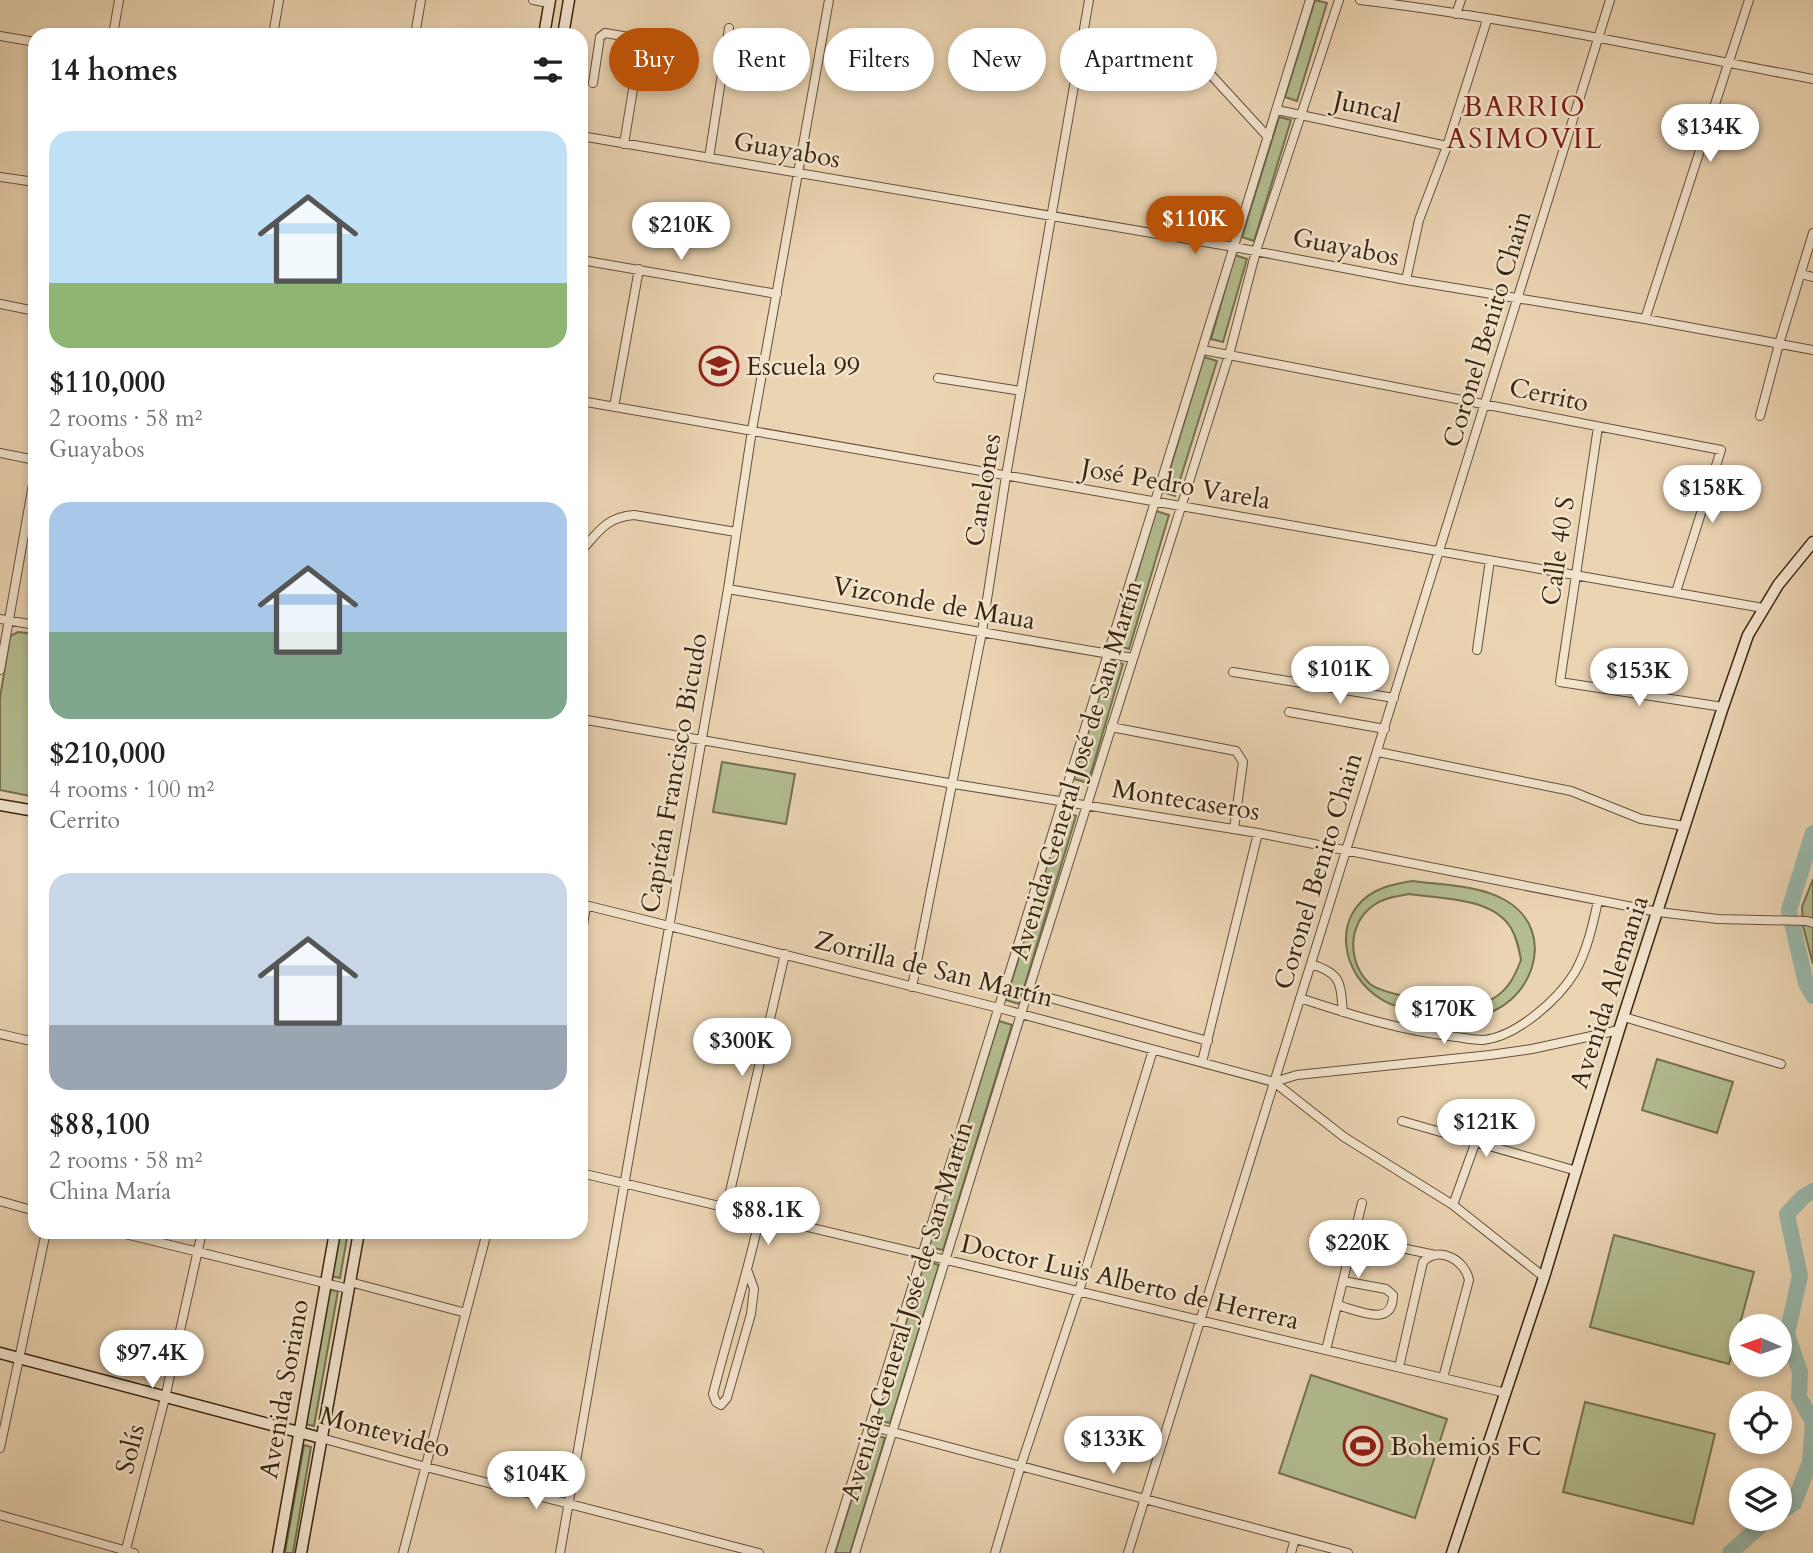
<!DOCTYPE html>
<meta charset="utf-8">
<style>
:root{--surface:#fff;--page:#f6f6f6;--text:#202124;--muted:#757577;--accent:#b45309}
body{margin:0;font-family:Cardo,serif;background:var(--page);color:var(--text);height:100vh;display:flex;flex-direction:column;font-size:26px;white-space:nowrap}
*{box-sizing:border-box;margin:0}
p{font-size:23px;color:var(--muted)}
.icon{flex:none;width:38px;height:38px;fill:none;stroke:currentColor;stroke-width:2;stroke-linecap:round;stroke-linejoin:round}
.map{position:relative;flex:1;overflow:hidden}
.side{position:absolute;left:28px;top:28px;width:560px;height:1211px;display:flex;flex-direction:column;background:var(--surface);border-radius:21px;box-shadow:0 4px 10px #0003}
.side>*{flex:none}
.hud{position:absolute;left:609px;top:28px;width:665px;height:63px;display:flex;gap:14px}
.needle{width:46px;rotate:272deg}
.tools{position:absolute;left:1729px;top:1314px;display:grid;gap:14px}
.tools a{display:grid;place-items:center;width:63px;height:63px;border-radius:50%;background:var(--surface);box-shadow:0 4px 10px #0003;font-size:35px}
.price{position:absolute;translate:-50% -60px;padding:0 16px;border-radius:24px;background:#fff;color:#222;font-size:23px;line-height:46px;filter:drop-shadow(0 2px 4px #0008)}
.price::after{content:'';position:absolute;left:50%;top:42px;width:21px;height:16px;margin-left:-10px;background:inherit;clip-path:polygon(0 0,100% 0,50% 100%)}
.price.selected{background:var(--accent);color:#fff}
ul{padding:0;list-style:none}
li{display:grid;align-content:center;gap:14px;height:371px;padding:0 21px}
li span{display:grid;place-items:center;height:217px;border-radius:21px;color:#555}
li>.icon{margin-inline-start:auto}
span .icon{width:126px;height:126px;fill:#fffc;stroke-width:1}
li b{font-size:30px}
h2{display:flex;justify-content:space-between;align-items:center;height:84px;padding:0 21px;font-size:30px}
.chip{padding:0 24px;border-radius:32px;background:var(--surface);box-shadow:0 4px 10px #0003;font-size:24px;line-height:63px}
.chip.selected{background:var(--accent);color:#fff}
.map>svg:first-child{display:block}
</style>
<div class="map">
<svg width="1813" height="1553" viewBox="0 0 1813 1553">
<rect width="100%" height="100%" fill="#ebd4b2"/>
<filter id="stains"><feTurbulence type="fractalNoise" baseFrequency=".00286" numOctaves="4"/><feColorMatrix values="0 0 0 0 .2 0 0 0 0 .09 0 0 0 0 .02 0 0 0 .5 -.17"/></filter>
<radialGradient id="worn" r=".72"><stop offset=".6" stop-color="#630" stop-opacity="0"/><stop offset="1" stop-color="#630" stop-opacity=".3"/></radialGradient>
<path fill="#b3bd8f" stroke="#75714f" stroke-width="2" fill-rule="evenodd" d="M1315 0 1327 3 1297 101 1285 97Z
M1279 117 1291 120 1254 241 1242 237Z
M1235 255 1247 259 1223 342 1211 339Z
M1204 357 1217 361 1175 496 1163 492Z
M1156 511 1169 515 1129 649 1116 645Z
M18 632 35 634V797L0 790V698L10 636Z
M1110 660 1123 664 1088 783 1074 779Z
M722 762 795 774 786 824 713 812Z
M1063 812 1076 816 1019 1004 1006 1000Z
M1813 879V964L1803 926 1802 907Z
M1412 881C1442 885 1479 885 1505 900 1561 932 1531 1009 1474 1017 1458 1019 1442 1015 1426 1012 1412 1009 1394 1008 1381 999 1341 975 1330 915 1376 891 1387 885 1400 883 1412 881ZM1409 894C1441 899 1492 897 1511 928 1517 938 1519 949 1521 960 1515 975 1509 989 1494 998 1488 1002 1476 1005 1468 1006 1452 1007 1382 994 1370 984 1347 963 1347 923 1374 905 1384 898 1397 896 1409 894Z
M999 1021 1012 1025 943 1250 929 1247Z
M1657 1059 1733 1082 1717 1133 1642 1110Z
M339 1232H348L340 1278 331 1276Z
M1614 1235 1754 1272 1729 1364 1590 1327Z
M925 1261 939 1265 890 1423 876 1420Z
M329 1290 338 1291 314 1426 305 1424Z
M1311 1375 1447 1419 1415 1518 1279 1473Z
M1585 1402 1715 1434 1693 1524 1563 1492Z
M872 1434 885 1438 850 1553H835Z
M304 1445 311 1447 293 1553H285Z"/>
<g fill="none" stroke-linecap="round" stroke-linejoin="round">
<path stroke="#98b8ab" stroke-width="16" d="M1813 833 1789 910 1806 983 1813 996
M1813 1191 1803 1197 1787 1214 1800 1276 1787 1334 1800 1372 1799 1397 1813 1422
M1780 1512 1794 1503 1810 1462 1813 1422
M1730 1553 1768 1519"/>
<defs>
<path id="street" d="M533 0 549 3
M1360 0C1512 18 1662 51 1813 79
M1456 14 1461 0
M113 35 119 0
M273 35 279 0
M415 35 421 0
M0 36 35 42
M1201 64 1268 137
M593 83 600 37 605 33 635 38 640 47 624 144
M1277 110 1447 146
M581 136 1234 247 1406 280 1645 319 1813 350
M709 158 729 28
M0 177 35 182
M581 260 777 294
M1801 274 1813 277
M1406 280 1419 220 1447 146 1487 20
M0 304 35 311
M1645 319 1749 0
M1203 350 1721 450 1676 592
M938 378 1021 391
M581 401 1763 608
M614 407 639 269
M1760 416 1779 344 1813 233
M1598 427 1560 682 1723 707
M0 453 35 460
M581 551C599 531 607 517 634 515L736 532
M728 589 1133 658
M0 619 35 625
M1477 650 1490 560
M0 670 35 473
M1233 672 1394 698
M1289 712 1385 729
M581 719 954 784 1258 833 1658 912 1718 919 1807 921 1813 923
M1111 727 1236 751 1243 762 1234 829
M1378 752 1571 791 1641 819 1685 826
M581 904 999 1008 1274 1082 1344 1137 1453 1205 1544 1277
M581 938 586 906
M1311 964C1342 974 1340 982 1343 1012
M912 987 982 632 1006 476 1089 0
M1028 992 1208 1041
M1300 998C1351 1015 1403 1031 1456 1037 1464 1038 1474 1040 1483 1040 1516 1037 1558 1000 1575 972 1587 951 1593 924 1598 901
M1624 1017 1781 1064
M0 1034 35 1042
M1202 1062 1258 833
M1274 1082 1297 1075 1490 1055 1532 1049 1619 1030
M1402 1121 1577 1171
M581 1173 1506 1393
M0 1201 35 1211
M1453 1205 1476 1141
M726 1209 785 954
M117 1232 349 1289
M1354 1238 1435 1255
M748 1272 754 1289 751 1314 727 1398 721 1405 716 1402 713 1394C728 1334 747 1276 760 1216
M350 1282 466 1313
M1337 1305C1357 1310 1393 1329 1393 1295L1386 1289 1343 1281
M1326 1350 1362 1203
M1399 1367 1423 1262C1439 1245 1465 1260 1469 1280L1443 1378
M870 1426 1348 1553
M321 1438 426 1467 759 1553
M0 1448 46 1232
M0 1515 134 1553
M125 1553 165 1398 202 1232
M403 1553 487 1232
M560 1553 728 589 752 430 829 0
M830 1553 1310 0
M855 1553 1021 1014 1229 355 1256 251 1339 0
M995 1553 1020 1468 1079 1291 1153 1050
M1128 1553 1610 0
M1291 1553 1295 1539"/>
<path id="secondary" d="M544 35 550 0
M563 35 569 0
M0 805 35 811
M0 1353 321 1438
M278 1553 335 1232
M301 1553 359 1232
M1452 1553 1544 1277 1619 1030 1723 707 1748 635 1778 585 1813 542"/>
</defs>
<use href="#street" stroke="#645138" stroke-width="10"/>
<use href="#secondary" stroke="#37250f" stroke-width="13"/>
<use href="#street" stroke="#f2e3cd" stroke-width="8"/>
<use href="#secondary" stroke="#f2e3cd" stroke-width="10"/>
</g>
<defs>
<symbol id="school-ring" viewBox="-11 -11 22 22"><circle r="9.5" fill="#f2e3cd" stroke="#8f2418" stroke-width="1.5"/><path d="M0-5L7-2L0 1L-7-2ZM-4 1L0 2.5L4 1V4Q0 6-4 4Z" fill="#8f2418"/></symbol>
<symbol id="stadium-ring" viewBox="-11 -11 22 22"><circle r="9.5" fill="#f2e3cd" stroke="#8f2418" stroke-width="1.5"/><path d="M0-5a6.5 5 0 1 0 0 10a6.5 5 0 1 0 0-10ZM-3.5-1.8h7v3.6h-7Z" fill="#8f2418"/></symbol>
</defs>
<g fill-rule="evenodd">
<use href="#school-ring" x="697" y="344" width="44" height="44"/>
<use href="#stadium-ring" x="1341" y="1424" width="44" height="44"/>
</g>
<g text-anchor="middle" dominant-baseline="central" stroke-width="5" stroke-linejoin="round" paint-order="stroke">
<g font-size="26" fill="#37250f" stroke="#f2e3cd">
<text transform="translate(1367 107) rotate(13)">Juncal</text>
<text transform="translate(787 150) rotate(10)">Guayabos</text>
<text transform="translate(1346 247) rotate(11)">Guayabos</text>
<text transform="translate(1487 329) rotate(-73)">Coronel Benito Chain</text>
<text transform="translate(1549 395) rotate(12)">Cerrito</text>
<text transform="translate(1176 484) rotate(10)">José Pedro Varela</text>
<text transform="translate(983 490) rotate(-81)">Canelones</text>
<text transform="translate(1558 551) rotate(-82)">Calle 40 S</text>
<text transform="translate(934 603) rotate(10)">Vizconde de Maua</text>
<text transform="translate(1076 770) rotate(-73)">Avenida General José de San Martín</text>
<text transform="translate(674 773) rotate(-80)">Capitán Francisco Bicudo</text>
<text transform="translate(1186 800) rotate(9)">Montecaseros</text>
<text transform="translate(1318 871) rotate(-73)">Coronel Benito Chain</text>
<text transform="translate(934 969) rotate(14)">Zorrilla de San Martín</text>
<text transform="translate(1609 992) rotate(-72)">Avenida Alemania</text>
<text transform="translate(1130 1282) rotate(13)">Doctor Luis Alberto de Herrera</text>
<text transform="translate(907 1311) rotate(-73)">Avenida General José de San Martín</text>
<text transform="translate(284 1389) rotate(-80)">Avenida Soriano</text>
<text transform="translate(385 1432) rotate(15)">Montevideo</text>
<text transform="translate(130 1449) rotate(-76)">Solís</text>
</g>
<g font-size="26" fill="#37250f" stroke="#f2e3cd" text-anchor="start">
<text x="746" y="366">Escuela 99</text>
<text x="1390" y="1446">Bohemios FC</text>
</g>
<g font-size="28" letter-spacing="2" fill="#7a1f14" stroke="#f2e3cd">
<text x="1525" y="107">BARRIO<tspan x="1525" dy="32">ASIMOVIL</tspan></text>
</g>
</g>
<rect width="100%" height="100%" filter="url(#stains)"/>
<rect width="100%" height="100%" fill="url(#worn)"/>
</svg>
<div class="tools">
<a><svg class="needle" viewBox="-14 -14 28 28"><path d="M0-13l5 13h-10z" fill="#e53935"/><path d="M0 13l5-13h-10z" fill="#757577"/></svg></a>
<a><svg class="icon" aria-label="locate" viewBox="0 0 24 24"><circle cx="12" cy="12" r="6"/><path d="M12 2v4M12 18v4M2 12h4M18 12h4"/></svg></a>
<a><svg class="icon" aria-label="layers" viewBox="0 0 24 24"><path d="M12 4l9 5-9 5-9-5zM3 14l9 5 9-5"/></svg></a>
</div>
<b class="price" style="left:1710px;top:164px">$134K</b>
<b class="price selected" style="left:1195px;top:256px">$110K</b>
<b class="price" style="left:681px;top:262px">$210K</b>
<b class="price" style="left:1712px;top:525px">$158K</b>
<b class="price" style="left:1340px;top:706px">$101K</b>
<b class="price" style="left:1639px;top:708px">$153K</b>
<b class="price" style="left:1444px;top:1046px">$170K</b>
<b class="price" style="left:742px;top:1078px">$300K</b>
<b class="price" style="left:1486px;top:1159px">$121K</b>
<b class="price" style="left:768px;top:1247px">$88.1K</b>
<b class="price" style="left:1358px;top:1280px">$220K</b>
<b class="price" style="left:152px;top:1390px">$97.4K</b>
<b class="price" style="left:1113px;top:1476px">$133K</b>
<b class="price" style="left:536px;top:1511px">$104K</b>
<div class="hud">
<a class="chip selected">Buy</a>
<a class="chip">Rent</a>
<a class="chip">Filters</a>
<a class="chip">New</a>
<a class="chip">Apartment</a>
</div>
<section class="side">
<h2>14 homes<svg class="icon" aria-label="filters" viewBox="0 0 24 24"><path d="M4 7h16M4 17h16"/><circle cx="9" cy="7" r="2"/><circle cx="15" cy="17" r="2"/></svg></h2>
<ul>
<li><span style="background:linear-gradient(#bfe0f5 70%,#8fb573 0)"><svg class="icon" aria-label="home" viewBox="0 0 24 24"><path d="M3 11l9-7 9 7M6 9v11h12V9"/></svg></span><div><b>$110,000</b><p>2 rooms · 58 m²</p><p>Guayabos</p></div></li>
<li><span style="background:linear-gradient(#a9c7e8 60%,#7fa58c 0)"><svg class="icon" aria-label="home" viewBox="0 0 24 24"><path d="M3 11l9-7 9 7M6 9v11h12V9"/></svg></span><div><b>$210,000</b><p>4 rooms · 100 m²</p><p>Cerrito</p></div></li>
<li><span style="background:linear-gradient(#c9d6e8 70%,#9aa5b1 0)"><svg class="icon" aria-label="home" viewBox="0 0 24 24"><path d="M3 11l9-7 9 7M6 9v11h12V9"/></svg></span><div><b>$88,100</b><p>2 rooms · 58 m²</p><p>China María</p></div></li>
</ul>
</section>
</div>
